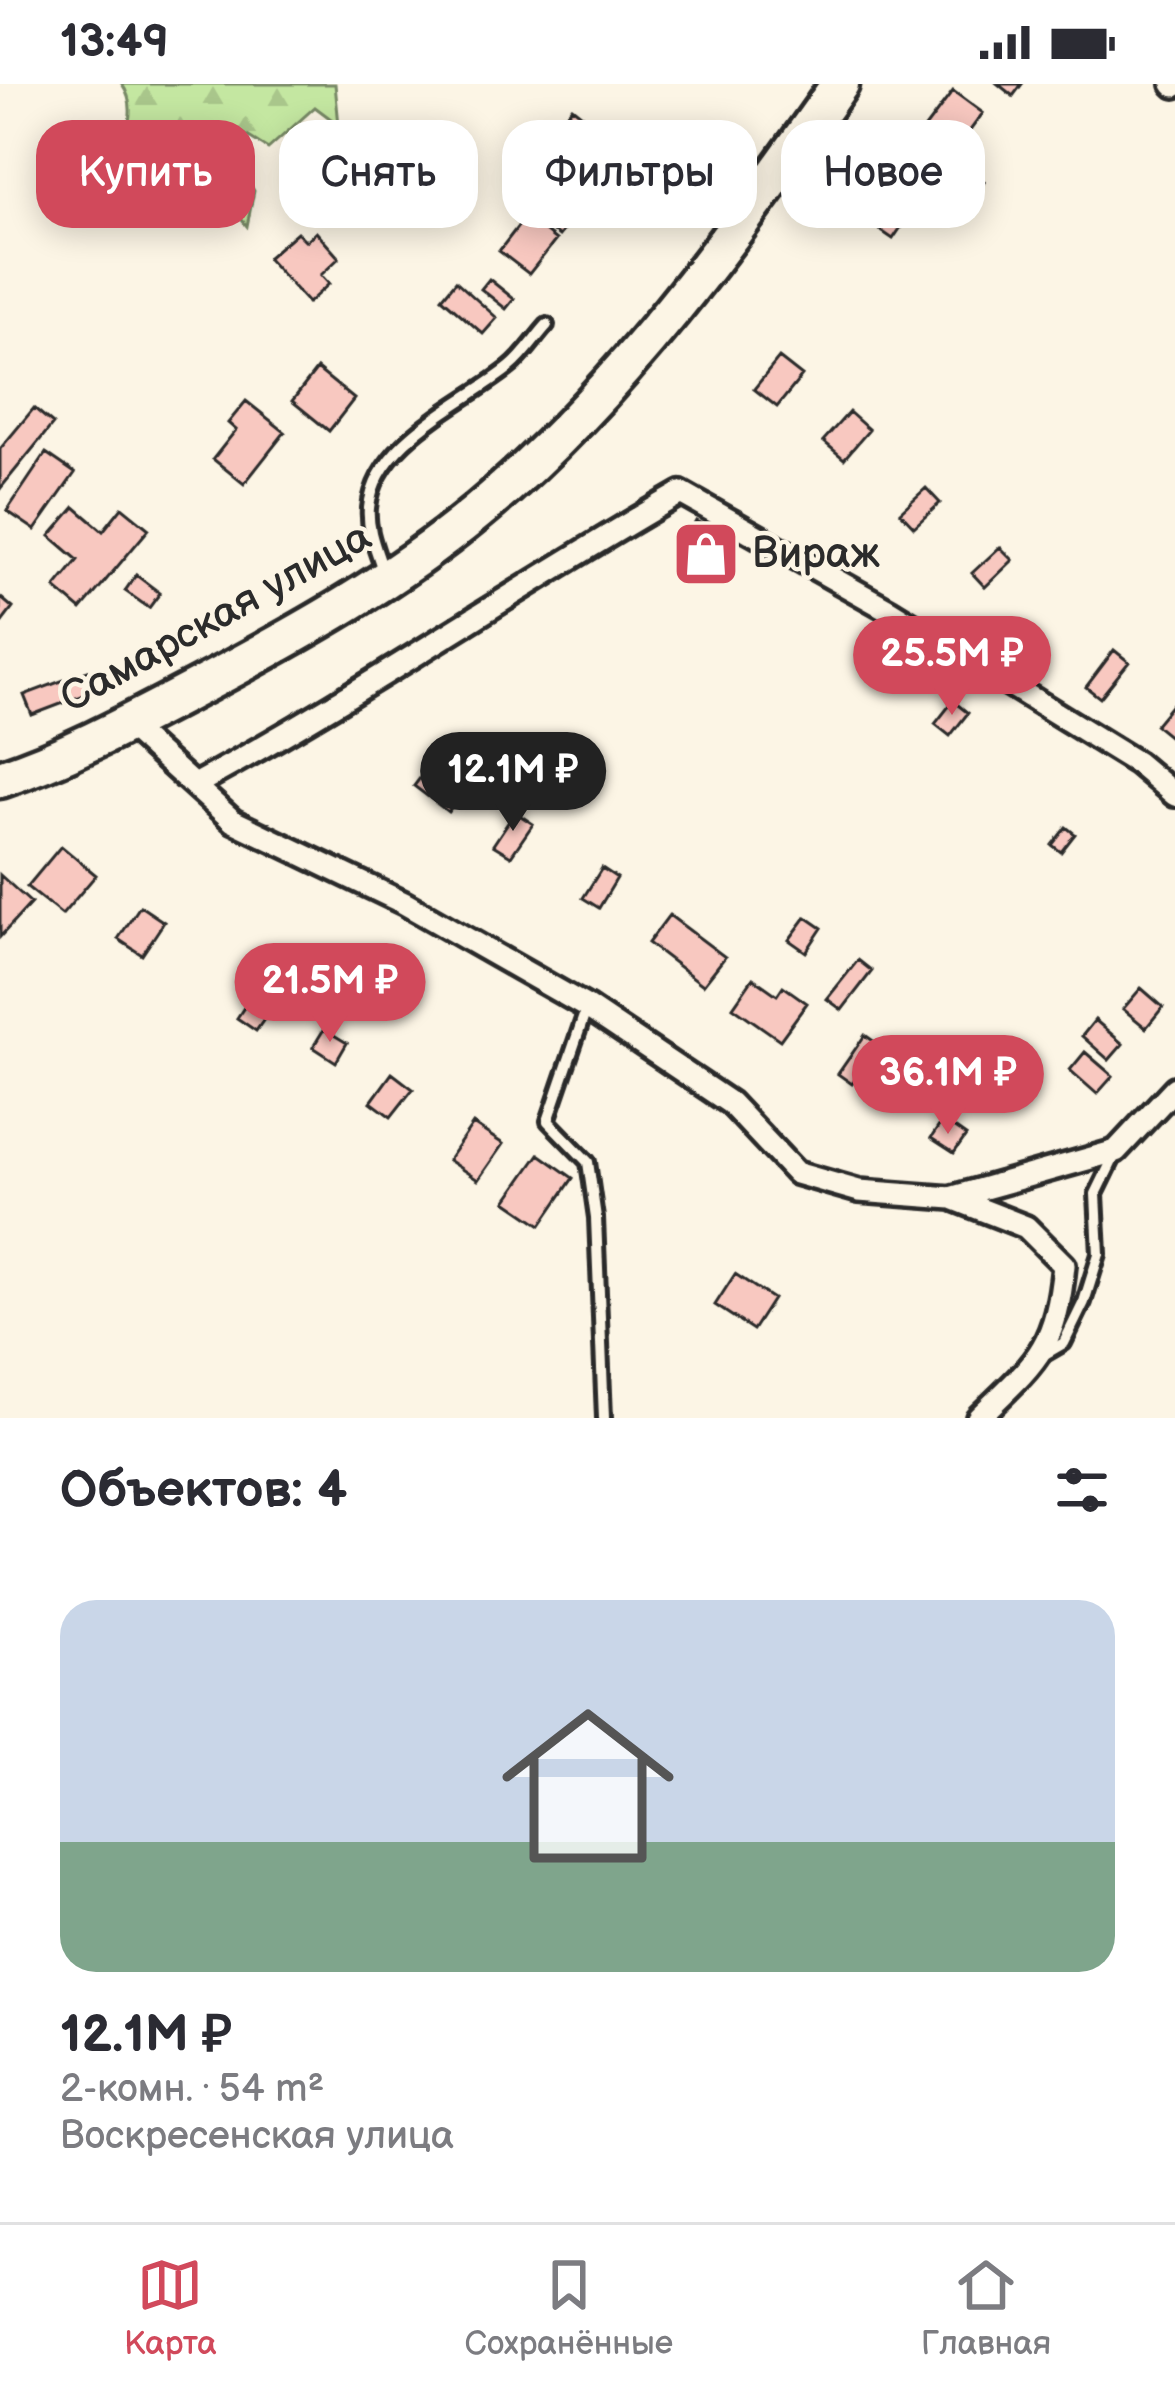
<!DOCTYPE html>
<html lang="ru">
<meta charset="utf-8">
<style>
:root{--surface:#fff;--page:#f2f2f3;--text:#2b2b33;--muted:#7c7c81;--line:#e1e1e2;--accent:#d1495b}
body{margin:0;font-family:"Balsamiq Sans",sans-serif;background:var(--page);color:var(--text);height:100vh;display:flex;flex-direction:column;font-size:45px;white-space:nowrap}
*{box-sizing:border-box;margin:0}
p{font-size:39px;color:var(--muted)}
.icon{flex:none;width:66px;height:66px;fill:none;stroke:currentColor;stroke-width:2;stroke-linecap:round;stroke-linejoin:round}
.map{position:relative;height:1334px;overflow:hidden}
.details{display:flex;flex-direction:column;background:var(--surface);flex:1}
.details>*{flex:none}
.top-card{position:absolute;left:36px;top:36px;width:1104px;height:108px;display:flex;gap:24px}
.price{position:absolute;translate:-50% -102px;padding:0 27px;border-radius:42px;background:var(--accent);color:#fff;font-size:39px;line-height:78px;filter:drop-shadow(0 3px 6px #0008)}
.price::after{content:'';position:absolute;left:50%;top:72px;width:36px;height:27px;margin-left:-18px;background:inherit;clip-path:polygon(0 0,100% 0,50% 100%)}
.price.selected{background:#222;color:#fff}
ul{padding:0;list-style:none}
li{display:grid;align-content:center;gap:24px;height:636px;padding:0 60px}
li+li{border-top:3px solid var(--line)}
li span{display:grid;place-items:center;height:372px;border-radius:36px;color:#555}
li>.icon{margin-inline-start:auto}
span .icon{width:216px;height:216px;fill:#fffc;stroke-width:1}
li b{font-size:51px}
h2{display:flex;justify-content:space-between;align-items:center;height:144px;padding:0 60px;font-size:51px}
.tag{padding:0 42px;border-radius:36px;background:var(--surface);box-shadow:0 6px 30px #0003;font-size:42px;line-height:108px}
.tag.selected{background:var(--accent);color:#fff}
.status{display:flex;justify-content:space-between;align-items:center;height:84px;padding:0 60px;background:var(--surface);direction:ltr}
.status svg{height:33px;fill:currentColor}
.tab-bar{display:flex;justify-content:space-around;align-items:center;height:168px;border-top:3px solid var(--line);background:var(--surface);font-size:33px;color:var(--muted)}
.tab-bar a{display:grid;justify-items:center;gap:6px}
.tab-bar .selected{color:var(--accent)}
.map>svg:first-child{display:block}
</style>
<div class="status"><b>13:49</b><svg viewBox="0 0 49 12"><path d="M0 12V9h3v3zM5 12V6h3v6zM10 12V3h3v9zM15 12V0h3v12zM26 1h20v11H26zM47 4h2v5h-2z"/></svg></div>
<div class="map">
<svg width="1175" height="1334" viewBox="0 0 1175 1334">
<defs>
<pattern id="forest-firs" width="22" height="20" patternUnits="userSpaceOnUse" patternTransform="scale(3)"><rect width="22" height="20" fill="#c4e7a1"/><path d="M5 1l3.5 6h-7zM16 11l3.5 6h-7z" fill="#a9c68b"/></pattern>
</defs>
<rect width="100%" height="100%" fill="#fcf5e5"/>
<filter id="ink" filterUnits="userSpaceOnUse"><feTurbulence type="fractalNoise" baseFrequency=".00833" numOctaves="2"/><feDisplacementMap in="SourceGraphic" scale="24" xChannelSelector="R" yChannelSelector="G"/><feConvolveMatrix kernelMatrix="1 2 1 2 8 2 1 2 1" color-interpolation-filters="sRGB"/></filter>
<g filter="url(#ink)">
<path fill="url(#forest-firs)" stroke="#788966" stroke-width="3" d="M122 0H335L339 41 315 23 268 65 241 48 235 71 254 107 247 142 208 95 166 109 177 74 167 48 118 65C130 45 136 20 122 0Z"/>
<path fill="#f8c8c0" stroke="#2b2b2b" stroke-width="3" d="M998 0H1022L1013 12Z
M953 7 983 29 955 67 925 44Z
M572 23 622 63 596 96 546 56Z
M953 77 984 98 973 113 943 92Z
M532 90 579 127 559 152 512 115Z
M919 90 931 99 893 155 880 146Z
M526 132 556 156 529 190 499 167Z
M297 148 306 157 316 148 339 174 321 191 329 200 308 219 267 174Z
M489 195 514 215 506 225 481 205Z
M456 197 497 234 483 250 442 214Z
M779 274 802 292 777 323 754 305Z
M317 285 354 315 329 347 292 317Z
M246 317 285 348 244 400 213 375 236 346 228 339Z
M34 324 53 340 0 405V365Z
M849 328 869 346 844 375 823 357Z
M46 369 75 389 35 446 7 427Z
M926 404 940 419 914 443 900 428Z
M75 423 103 447 122 423 149 445 81 526 55 504 78 476 50 452Z
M696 437 737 459 718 495 677 473Z
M1000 463 1013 476 985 503 972 489Z
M136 491 160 509 149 524 125 507Z
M0 513 13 524 0 541Z
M1114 566 1129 578 1100 614 1086 603Z
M88 587 95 607 32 631 24 611Z
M953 617 968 629 950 652 935 640Z
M1175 617V649L1171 654 1155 641Z
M445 661 479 686 448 728 414 702Z
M515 728 533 740 511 772 493 761Z
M1066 743 1075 750 1061 768 1052 761Z
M61 762 96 791 62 831 27 803Z
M602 784 617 794 599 824 583 814Z
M0 791 31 819 0 853Z
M140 822 164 838 142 871 118 855Z
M669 831 725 873 703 901 648 859Z
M806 833 822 844 806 868 789 856Z
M858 876 872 887 842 926 827 915Z
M753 894 777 911 783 902 807 919 780 956 733 923Z
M258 902 278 915 256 947 237 934Z
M1141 904 1163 923 1146 944 1123 925Z
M1095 936 1123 960 1109 976 1082 952Z
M324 945 347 959 336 978 313 963Z
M865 951 879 961 852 1000 838 990Z
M1085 968 1113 992 1097 1010 1070 986Z
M392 989 413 1005 391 1033 371 1018Z
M943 1036 966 1052 954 1069 931 1054Z
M473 1040 503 1060 478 1096 448 1076Z
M539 1070 573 1094 541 1141 506 1117Z
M735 1190 773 1215 753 1246 715 1221Z"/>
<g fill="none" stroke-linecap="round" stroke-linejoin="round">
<defs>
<path id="lane" d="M383 487C377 467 367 446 369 424 375 356 466 319 510 283 524 272 535 254 547 241
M587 923 548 1037 588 1078 596 1134 604 1334
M1045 1270 1064 1259 1084 1218 1099 1170 1096 1110 1115 1071"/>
<path id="street" d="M1173 0 1175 2
M126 640 233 737 404 819 587 923 730 1019 796 1089 859 1107 952 1114 1026 1143 1064 1181C1056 1265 1036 1278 978 1334
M196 700C362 610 517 503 681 409L889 526 1137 679 1175 711
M953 1113 1116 1067 1175 1004"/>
<path id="primary" d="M0 695C72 671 139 634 206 599 300 549 394 497 476 429 620 310 733 152 840 0"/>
</defs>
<use href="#lane" stroke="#2b2b2b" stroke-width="20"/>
<use href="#street" stroke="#2b2b2b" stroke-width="30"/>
<use href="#primary" stroke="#2b2b2b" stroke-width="45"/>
<use href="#lane" stroke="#fcf5e5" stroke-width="10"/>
<use href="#street" stroke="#fcf5e5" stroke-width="21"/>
<use href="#primary" stroke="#fcf5e5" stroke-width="36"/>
</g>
</g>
<defs>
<symbol id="shop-square" viewBox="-11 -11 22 22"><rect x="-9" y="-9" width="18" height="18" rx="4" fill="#d1495b" stroke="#fcf5e5"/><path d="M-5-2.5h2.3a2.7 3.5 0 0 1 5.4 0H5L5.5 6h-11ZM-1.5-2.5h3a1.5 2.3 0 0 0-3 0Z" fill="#fff"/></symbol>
</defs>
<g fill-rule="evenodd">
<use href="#shop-square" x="668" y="432" width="76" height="76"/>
</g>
<g text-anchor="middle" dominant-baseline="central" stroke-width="9" stroke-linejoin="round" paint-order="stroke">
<g font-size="42" fill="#2b2b2b" stroke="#fcf5e5" text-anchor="start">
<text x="752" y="470">Вираж</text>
</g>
<g font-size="42" fill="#2b2b2b" stroke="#fcf5e5">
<text transform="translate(216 534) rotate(-29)">Самарская улица</text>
</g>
</g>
</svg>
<b class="price" style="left:952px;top:634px">25.5M ₽</b>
<b class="price selected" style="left:513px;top:750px">12.1M ₽</b>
<b class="price" style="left:330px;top:961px">21.5M ₽</b>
<b class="price" style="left:948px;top:1053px">36.1M ₽</b>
<div class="top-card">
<a class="tag selected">Купить</a>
<a class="tag">Снять</a>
<a class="tag">Фильтры</a>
<a class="tag">Новое</a>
</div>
</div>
<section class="details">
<h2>Объектов: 4<svg class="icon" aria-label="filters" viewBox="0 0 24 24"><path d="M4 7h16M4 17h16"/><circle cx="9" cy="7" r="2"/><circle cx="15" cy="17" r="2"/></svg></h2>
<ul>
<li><span style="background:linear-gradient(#c9d6e8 65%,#7fa58c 0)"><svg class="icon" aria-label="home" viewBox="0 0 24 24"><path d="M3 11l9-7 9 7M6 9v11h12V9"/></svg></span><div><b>12.1M ₽</b><p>2-комн. · 54 m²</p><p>Воскресенская улица</p></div></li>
</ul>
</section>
<nav class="tab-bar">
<a class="selected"><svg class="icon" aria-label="map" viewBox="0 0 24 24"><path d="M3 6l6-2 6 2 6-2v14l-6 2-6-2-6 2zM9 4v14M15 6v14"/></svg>Карта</a>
<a><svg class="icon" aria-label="saved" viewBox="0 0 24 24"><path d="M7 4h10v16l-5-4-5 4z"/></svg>Сохранённые</a>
<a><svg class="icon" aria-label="home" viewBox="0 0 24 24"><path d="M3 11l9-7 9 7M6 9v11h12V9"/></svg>Главная</a>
</nav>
